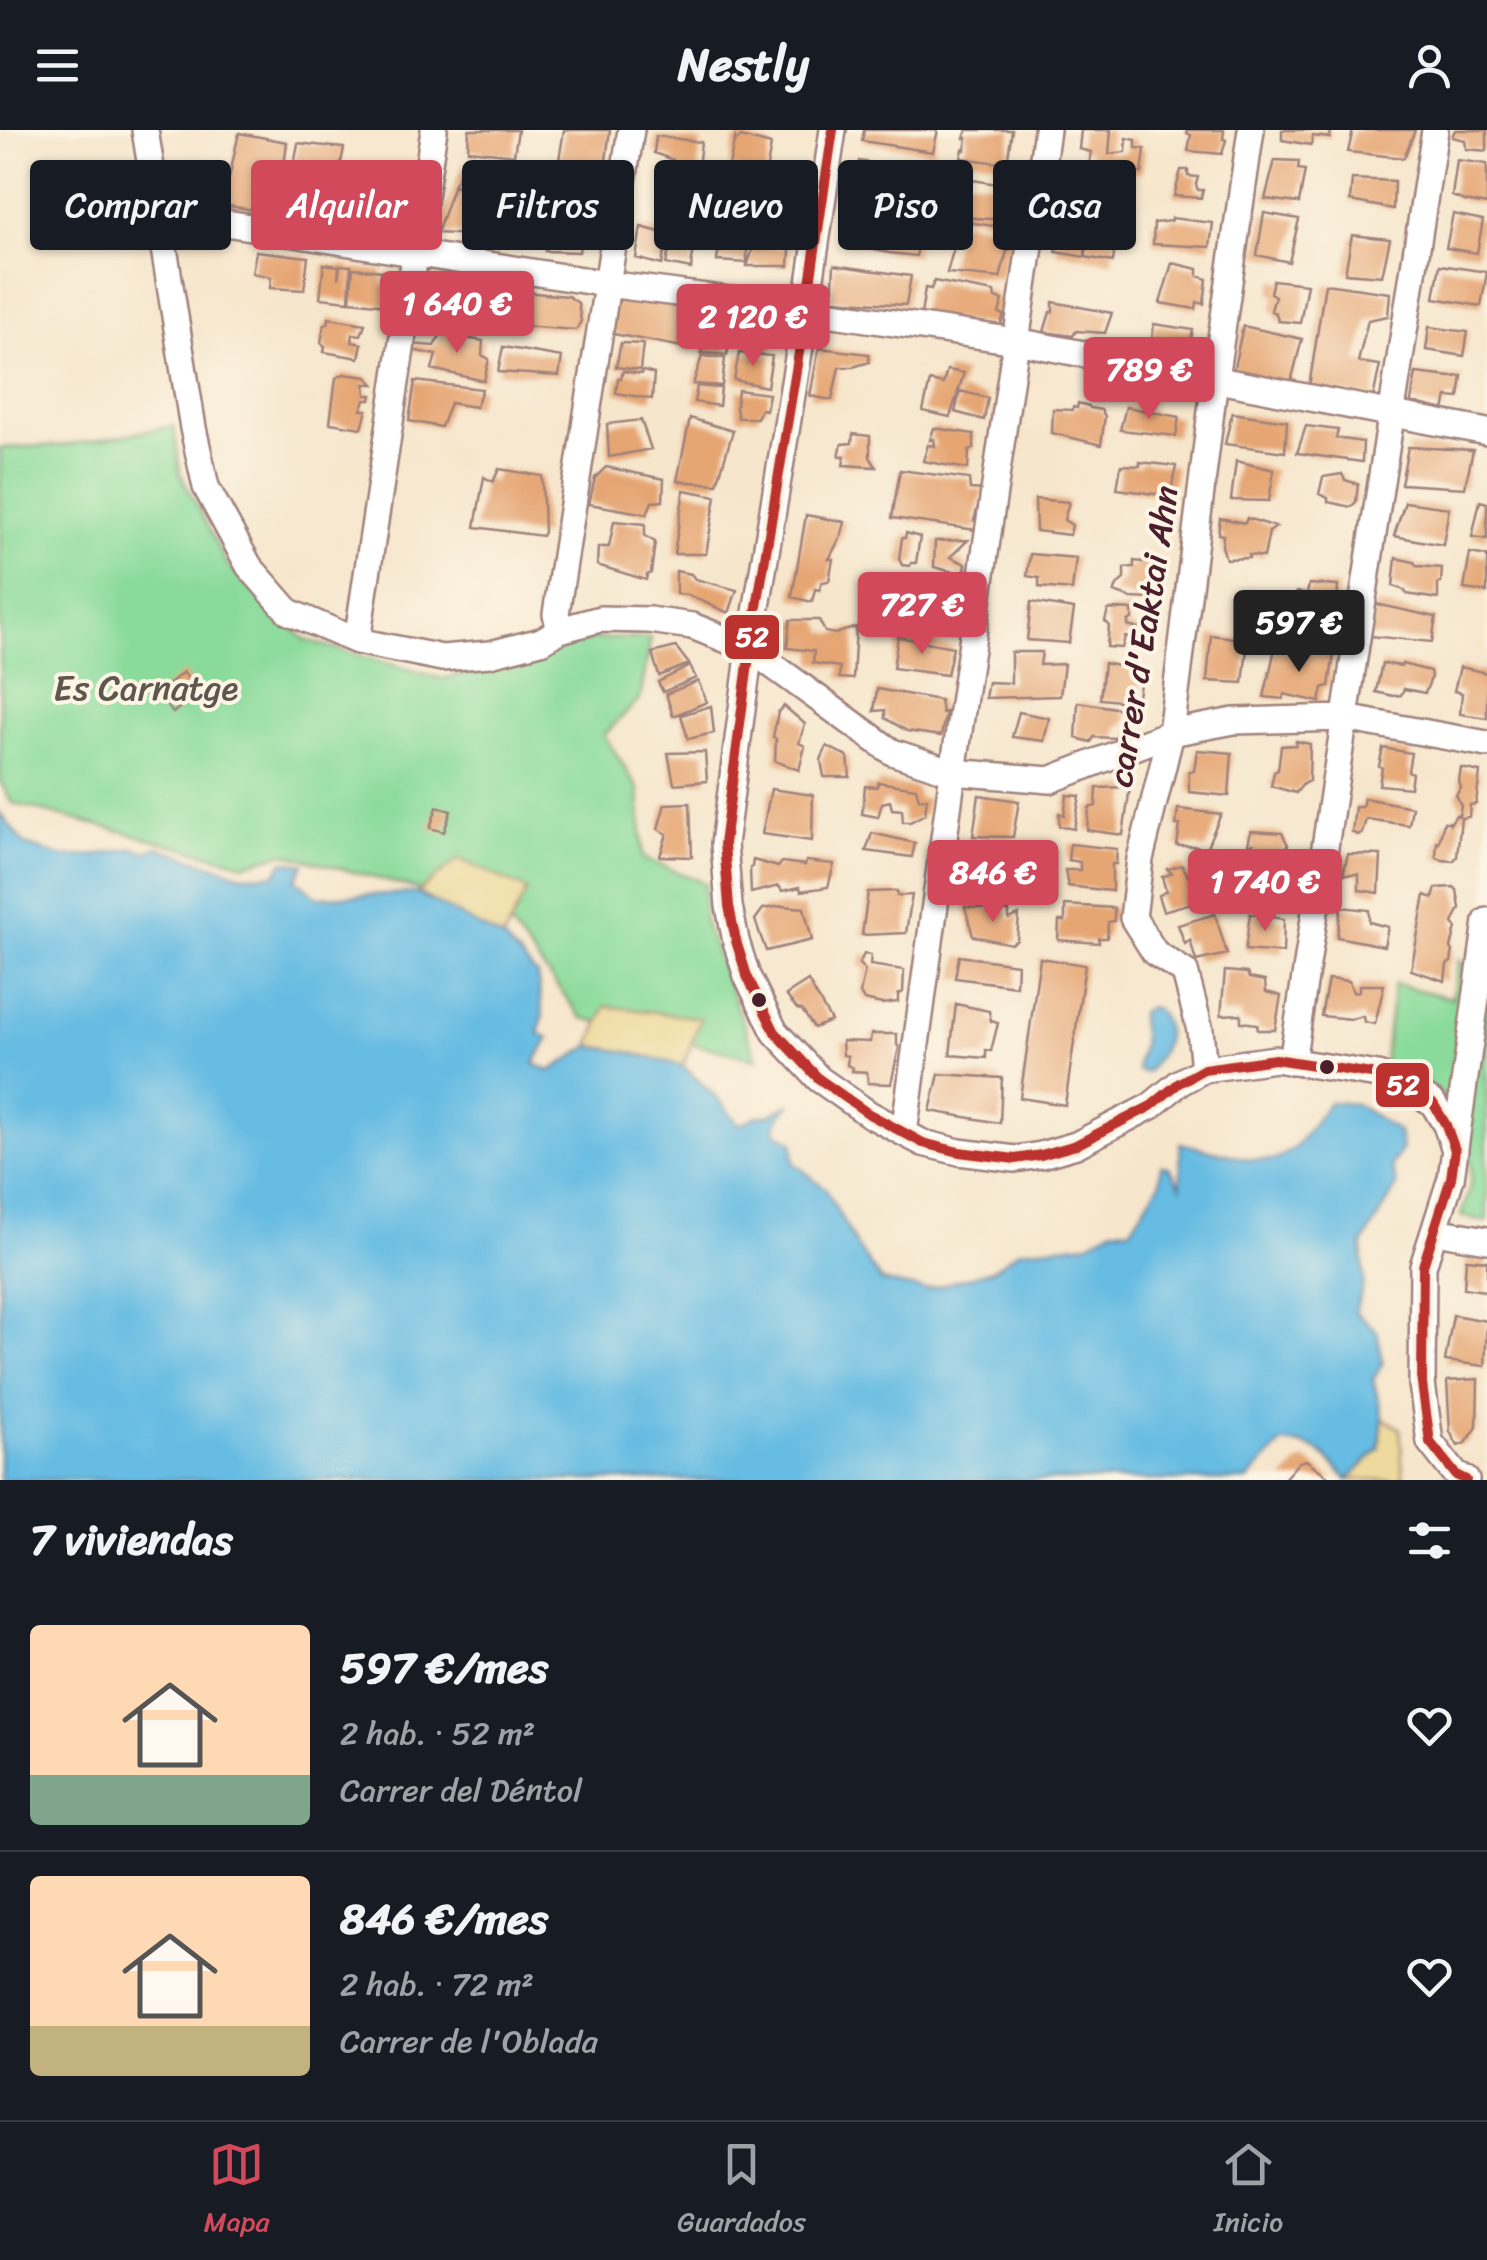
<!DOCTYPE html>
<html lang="es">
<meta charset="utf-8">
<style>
:root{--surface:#171b24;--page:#20242c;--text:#f1f3f6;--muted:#9ea1a6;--line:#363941;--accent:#d1495b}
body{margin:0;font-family:Sriracha,sans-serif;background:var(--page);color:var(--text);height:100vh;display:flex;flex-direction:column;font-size:38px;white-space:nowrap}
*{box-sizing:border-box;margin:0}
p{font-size:32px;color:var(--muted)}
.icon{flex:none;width:55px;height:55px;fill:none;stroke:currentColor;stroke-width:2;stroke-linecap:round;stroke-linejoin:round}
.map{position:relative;height:1350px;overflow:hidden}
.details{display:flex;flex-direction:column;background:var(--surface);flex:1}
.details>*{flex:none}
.guide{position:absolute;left:30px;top:30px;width:1428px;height:90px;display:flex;gap:20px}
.price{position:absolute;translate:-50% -85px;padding:0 22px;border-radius:10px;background:var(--accent);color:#fff;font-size:32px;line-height:65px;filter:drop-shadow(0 2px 5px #0008)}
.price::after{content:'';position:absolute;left:50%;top:60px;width:30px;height:22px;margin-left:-15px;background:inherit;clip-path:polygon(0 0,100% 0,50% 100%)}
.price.current{background:#222;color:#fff}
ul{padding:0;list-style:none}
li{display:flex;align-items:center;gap:30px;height:250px;padding:0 30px}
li+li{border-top:2px solid var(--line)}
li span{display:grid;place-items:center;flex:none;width:280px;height:200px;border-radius:10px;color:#555}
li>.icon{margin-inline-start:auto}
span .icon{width:120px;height:120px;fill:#fffc;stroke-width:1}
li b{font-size:42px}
h2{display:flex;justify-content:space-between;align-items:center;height:120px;padding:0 30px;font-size:42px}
.tag{padding:0 35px;border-radius:10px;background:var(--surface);box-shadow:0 2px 8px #0004;font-size:35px;line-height:90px}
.tag.current{background:var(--accent);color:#fff}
header{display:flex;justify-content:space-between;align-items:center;height:130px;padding:0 30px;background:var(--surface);font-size:45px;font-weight:700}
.dock{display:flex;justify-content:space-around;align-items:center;height:140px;border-top:2px solid var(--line);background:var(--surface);font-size:28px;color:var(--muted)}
.dock a{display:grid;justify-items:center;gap:5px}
.dock .current{color:var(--accent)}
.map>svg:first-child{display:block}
</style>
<header><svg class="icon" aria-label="menu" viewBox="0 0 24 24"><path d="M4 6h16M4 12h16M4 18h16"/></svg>Nestly<svg class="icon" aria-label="person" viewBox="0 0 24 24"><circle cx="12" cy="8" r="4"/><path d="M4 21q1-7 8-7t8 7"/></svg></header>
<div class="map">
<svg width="1487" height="1350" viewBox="0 0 1487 1350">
<rect width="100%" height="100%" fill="#fcf5e5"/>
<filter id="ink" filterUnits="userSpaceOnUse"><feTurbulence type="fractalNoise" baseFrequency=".01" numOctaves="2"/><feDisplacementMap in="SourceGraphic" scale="20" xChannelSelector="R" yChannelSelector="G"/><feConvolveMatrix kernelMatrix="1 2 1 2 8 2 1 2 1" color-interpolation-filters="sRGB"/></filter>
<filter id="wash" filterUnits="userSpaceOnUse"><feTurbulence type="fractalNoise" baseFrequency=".0048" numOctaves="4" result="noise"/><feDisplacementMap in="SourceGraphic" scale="40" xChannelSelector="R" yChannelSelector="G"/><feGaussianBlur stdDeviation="2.25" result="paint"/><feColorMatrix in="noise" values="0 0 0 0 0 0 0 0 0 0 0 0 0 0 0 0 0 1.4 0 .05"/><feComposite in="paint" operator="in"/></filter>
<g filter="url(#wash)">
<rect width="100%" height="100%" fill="#f6e6cc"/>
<path fill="#8adb9b" stroke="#6a7d63" stroke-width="2.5" d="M174 296 180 343 227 434 305 510 443 549 574 515 595 507V509L651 508 640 569 604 605 639 660 643 728 705 753 704 791 757 929 582 888 509 794 425 761 283 723 245 734 12 673 0 651V318L69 315Z
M1459 829 1471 844 1487 852V1092L1461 1086C1464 1076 1468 1066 1470 1055 1472 1039 1470 1024 1466 1009 1453 965 1425 947 1384 931L1394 854 1452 868Z"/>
<path fill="#eeda9e" stroke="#9c7c64" stroke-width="2.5" d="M459 729 527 760 503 809 417 763Z
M606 876 701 888 683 936 628 922 590 916Z
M1383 1288 1400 1299 1403 1347 1401 1350H1348L1379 1319Z"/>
<path fill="#66bce3" stroke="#586e87" stroke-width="2.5" d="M0 683 25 715 64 727 98 725 133 718 147 722 157 717 242 745 276 744 283 731 304 734 296 750 318 767 417 763 503 809 537 845 543 885 539 903 549 908 534 934 550 941 590 916 628 922 683 936 721 972 739 995 757 986H767L791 973 779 988 775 1001 793 1012 794 1033 825 1058 856 1115 881 1151 926 1160 992 1140 1020 1120 1089 1113 1113 1098 1130 1099 1160 1053 1161 1035 1169 1037 1181 1056 1180 1013 1252 1030H1276L1296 1017 1329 972 1356 974 1399 1002 1402 1020 1391 1035 1397 1056 1362 1115 1364 1151 1355 1182 1377 1201 1383 1232 1373 1250 1383 1288 1379 1319 1348 1350C1323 1325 1321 1314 1282 1313L1248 1350H0Z
M1149 878H1155C1176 900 1164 921 1148 941L1143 942 1138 940C1136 930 1140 926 1142 916 1144 905 1139 894 1140 883Z"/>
<g id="blocks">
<path fill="#e6a673" d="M469 0H518L514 25 468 20Z
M564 0H610L603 52 556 48Z
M864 0H938L933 22 862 11Z
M967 0H1012L1007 34 961 28 963 19 965 20 967 8H964Z
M1081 0H1111L1109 24 1126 22 1127 8 1136 10V18L1145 19 1142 43 1089 36 1091 22 1079 19Z
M1187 0H1224L1223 9 1226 10 1222 24 1188 21 1191 5 1187 3Z
M1282 0H1331L1330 8 1313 6 1311 15 1282 10Z
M1353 0H1415L1404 28 1348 22Z
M1455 0H1487V21L1466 19 1465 10 1452 7Z
M239 3 287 12 278 84 223 75Z
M656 6 701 12 697 47 675 44 673 30 654 23Z
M741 7 771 15 764 53 757 57 744 55 746 49 737 46V38L729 36 735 8 736 11Z
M298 13 344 18 328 94 317 92 320 66 290 56Z
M1275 30 1299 31 1298 39 1305 40 1299 73 1265 69Z
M1457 30 1487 34V75L1464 71 1452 66Z
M859 31 930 42V52L920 54 918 61 926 63 924 72 853 64Z
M463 38 483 42 482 56H477L479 74 468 73 478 75 473 105 437 103 453 57H471L453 55Z
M1181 40H1188V46L1198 47 1196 55 1198 60H1203L1201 68 1174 66Z
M526 45 538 48 531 99 518 100V86L506 88 501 101 487 100 495 48H511V58L523 56Z
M948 46 1016 57 1018 65H1023L1015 74H1008L1007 90 958 87 950 76V68L944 63Z
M1352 49 1394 51 1393 79 1350 71Z
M1113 59 1134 65 1130 77 1109 73Z
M561 65 592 67 588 98 558 95Z
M778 68 775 105 724 91V70Z
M851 83 921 95 919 106H912L911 115 918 116 916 126 889 123 847 114 848 105H856L857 96 849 94Z
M1264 83 1299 89 1289 132 1257 125Z
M1453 84 1483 90 1477 123 1446 118Z
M1171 88 1213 93 1210 117 1153 114 1154 93 1171 91Z
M961 91 1014 99 1018 114 1007 121 1000 148 947 143Z
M641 97 667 104 662 135 636 128Z
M552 98 582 103 579 122 545 121Z
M1061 101 1086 104 1085 127 1090 105 1116 109 1113 132 1085 127 1056 122Z
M672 105 695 108 691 139 666 134Z
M1352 105 1390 109 1382 146 1345 143Z
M720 109H740L747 120V133L717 131Z
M754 115 790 119 789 136H747Z
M256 121 308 127 304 160 270 158 271 147 252 143Z
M1172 133 1198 139V146L1207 149 1204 174 1197 172 1196 179 1160 173Z
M324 134 339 136 338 149 340 135 351 136 349 171 320 168Z
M834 135 911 146 906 175 832 170Z
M1440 135 1487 142 1481 176 1434 168Z
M353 138 382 141 383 156 389 155 386 175 350 171Z
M1273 150 1307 154 1300 193 1278 191 1276 183 1271 181 1275 166 1270 163Z
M934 151 994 162 995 168 1003 170 999 183 1004 185 1000 196 921 185 925 158 931 159Z
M433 152 453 155 455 161 465 162 467 158 492 157 489 191 426 181Z
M1325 154 1390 163 1388 186 1368 190 1358 232 1380 235 1373 268 1309 257Z
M512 161 568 166 578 173 581 191 576 200 508 195Z
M624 167 696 179 688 218 608 203 611 178Z
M1053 172 1112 183 1105 203 1076 201 1073 206 1044 202 1050 182H1053Z
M329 188 365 194 361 205 353 204 352 212 362 214 359 228 324 222 325 216 321 213 324 194H328Z
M749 191 771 192 779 202V208L773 218 746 215Z
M707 193 732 196 727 225 701 223Z
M1154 194 1193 200 1188 222 1150 224Z
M1243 196 1302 209 1290 256 1233 242Z
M1429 197 1468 202 1464 226 1426 220Z
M441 204 483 211 482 225 489 229 484 251 432 239 436 225 411 220 409 214 434 216Z
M621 213 643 214 640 240 616 237Z
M503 217 562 227 559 246 498 242Z
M819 218 869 224V232L853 237H839L832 270 810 266Z
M739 223 772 226 767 257 734 250Z
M702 226 725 228 722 256 693 254Z
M947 240 964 243 950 287 923 281 930 251 943 254Z
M623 241 641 244 643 241 654 244 652 269 616 263 618 248H621Z
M1416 243 1451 247 1462 246 1459 268 1447 267 1444 280 1411 272Z
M344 244 367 247 374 254H365L366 265H372L371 270H365L361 280H367L362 298 330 293 336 248Z
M415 251 482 259 476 277 450 273 441 297 409 291Z
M697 256 721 258 719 276 694 272Z
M738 260 769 264 766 280 761 279 757 288H738L736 278Z
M960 261 988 268 984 290 955 282Z
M1078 273 1089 276 1090 278 1101 280 1105 286 1101 315 1052 303 1053 279 1072 280 1073 277 1077 278Z
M1126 277 1179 287 1176 306 1120 300Z
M1232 283 1287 291 1285 322 1225 314Z
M690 288 733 301 717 354 677 351Z
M641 290 651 319 609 327 607 294Z
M1306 296 1338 300 1336 308 1363 312 1362 332 1297 323Z
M934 298 974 304V319L969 321 968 339 923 331 928 315 935 316 934 309 930 310Z
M853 304 870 306V327L876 337 843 335 845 326H839L842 314 852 313Z
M1408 317 1473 320 1465 358 1401 354Z
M1236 331 1274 340 1269 371 1231 370Z
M1140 332 1176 336 1170 366 1117 359 1121 335 1140 336Z
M606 337 664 349 663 371 652 372 647 384 589 374 595 348Z
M499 339 542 346 544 402 542 406 475 397 484 347 493 352Z
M900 340 969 349 970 359 983 360 974 390 977 389 976 400 892 388Z
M1342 344 1345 350 1358 354 1356 372 1351 377 1328 372V368L1319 364 1323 347Z
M684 360 716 366 706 424H674Z
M1035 369 1069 372 1064 390 1072 395 1070 405 1036 401Z
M1480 371 1487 373V409L1472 407Z
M1405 372 1449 378 1443 415 1394 406Z
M806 385 845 392 841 406 829 429H833L829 451 822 452 820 460 815 459 812 472 792 467Z
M1220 388 1245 393 1247 388 1276 397 1269 402 1264 427 1249 425V428L1226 429 1222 416 1223 405 1218 404Z
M614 391 645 394V406L655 412 651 443 647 445 646 450 597 435 598 417H609Z
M906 403 920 407 916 433H911L910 436 902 435 899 429 902 408H905Z
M968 410 950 427 966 434 964 445 934 437 935 411Z
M1470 423 1487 426V462L1464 459Z
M1030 424 1076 428 1072 460 1039 457V448L1027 446Z
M1396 428 1414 432 1417 436 1442 438 1441 453H1438V469L1407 464 1404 460 1393 456Z
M1134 431 1159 434 1151 469 1131 468 1114 462 1118 454 1124 449V438L1134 437Z
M676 441 691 444 695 449 737 460 729 483 688 465 676 464Z
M904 454 966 461 962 502 896 496Z
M1309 454 1338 456 1337 479H1324V486L1335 487 1332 509 1299 511 1304 497 1291 493 1297 462 1307 464Z
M1031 472 1074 479 1069 513 1027 510Z
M1376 474 1436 487 1432 512 1369 506Z
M1116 479 1132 480V489L1128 491V496L1143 500V509L1125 507 1122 518 1107 517 1109 495 1105 491 1108 480Z
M790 490H819L825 502 835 504 856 497 853 549 839 548 840 537 813 533 814 521 787 518Z
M1211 505 1248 510 1243 553 1207 551Z
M898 507 953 517 947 545 893 538Z
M676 517 689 534 659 546 652 523Z
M1275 519 1334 524 1329 556 1323 558 1320 572 1284 564 1283 569 1264 567Z
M1011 522H1042L1040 535 1064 534 1060 566 985 568 988 552 1011 553Z
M1104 533 1142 541 1137 573 1100 569Z
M1382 533 1401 536 1402 534 1430 541 1431 548 1425 563 1404 559 1401 565 1393 566 1376 562Z
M690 536 696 548 663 562 658 552Z
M1460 537 1487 543V588L1460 584 1462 563 1454 561Z
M183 542 199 562 173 583 157 564Z
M698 551 707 572 673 586 666 564Z
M877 559 940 570 942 583 946 582 941 606 907 601 885 588V580L874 581Z
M1078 572 1121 579 1127 587 1123 594 1119 596 1115 608 1094 607 1091 612 1076 608Z
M711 576 714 603 688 609 681 585Z
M784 576 805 594 799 613 805 616 799 640 775 631 776 609 773 607 778 582Z
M1019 582 1049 588 1044 611 1012 607Z
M1296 611 1310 614 1309 651 1303 654 1296 663 1271 656 1274 642 1278 640 1281 616 1296 615Z
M827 616 848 627 850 647H824L821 630Z
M1383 618 1411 623 1408 641 1412 643 1410 658 1379 655 1382 637 1379 636Z
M1197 620 1232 623 1229 666 1189 662V641H1194Z
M705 622 707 651 674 654 668 623Z
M1461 638 1480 642 1476 674 1470 675 1469 687 1461 688 1457 727 1453 731 1442 730 1436 727 1437 712 1439 713 1444 692H1449L1450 694 1456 685 1459 686 1461 676 1456 665 1461 658 1459 651Z
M878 652 916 658 919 669 927 668 925 684 910 692H903L902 680 892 679 890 671 882 673 878 687 862 684 865 656 877 657Z
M1130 657 1123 705 1087 700 1089 678 1096 676 1097 658Z
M771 659 813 665 812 711 762 704Z
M979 665 1019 671 1013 707 973 706Z
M1067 665 1080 666 1074 699 1059 696V683L1064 685Z
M1364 668 1412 677 1409 695 1366 689 1362 703 1357 705 1352 702 1355 677H1362Z
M690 673 692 727 660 726 667 704 658 699 665 674Z
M437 677 451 681 444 702 430 698Z
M1178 679 1221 684 1205 721 1197 716H1177L1180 695H1176Z
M1251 701 1282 703 1288 715 1279 722 1280 726H1287L1280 742 1247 740 1245 725 1249 724 1253 714H1248Z
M872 703 915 713 912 727 866 721Z
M1070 714 1117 719 1116 734H1112V761L1068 756 1065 740H1080V732L1068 730Z
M1348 724 1381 725 1379 763 1359 760V744H1343Z
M975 726 1038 732 1037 767 972 756Z
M753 730 778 737 782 732 805 735 806 731 834 734 828 757 801 761 800 757 782 761 779 756 751 763 750 738 752 737Z
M1182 735 1189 748 1221 738 1224 748 1194 758 1199 771 1163 781 1158 766 1166 761 1162 747 1172 743 1167 739Z
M1454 757 1457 760 1460 778 1453 793 1456 797 1451 818 1453 821 1451 832 1447 834 1445 851 1411 840 1425 765 1433 768 1436 758Z
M897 761V766L912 765 906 803 862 805 868 762Z
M1065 775 1114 778V791L1108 792 1107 808H1099V813L1058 810 1059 791H1065Z
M782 776 804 778 812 810 766 821 755 790 763 779Z
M965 777 1009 781V789L1019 785 1017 810 1011 814 973 806Z
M1341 777 1369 780V792L1388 797 1384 816 1337 807Z
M1215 784 1227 824 1196 831 1190 810 1185 814 1178 795Z
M1250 784 1284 789 1283 823 1245 820Z
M864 824 871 825 870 835 904 840 903 862 898 865V872L882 874 864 870 860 863 865 840 859 834Z
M959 826 1017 834 1016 856 955 848Z
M1040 828 1085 835 1065 975 1020 968Z
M1225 841 1247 843 1249 848 1265 851 1266 862 1281 866 1275 900H1258L1257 894 1241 892V884L1221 885Z
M1328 849 1349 851 1353 862 1359 861V855H1384L1375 894 1364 892 1363 886 1351 889 1321 886Z
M808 851 831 891 814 898 802 880 797 879 786 865Z
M956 874 989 881 991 891 998 893 991 921 986 920V928L950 925Z
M871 904H897V915L899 917 891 954 868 953 867 942 852 941 853 938 847 935 848 926 843 925 842 911 870 912Z
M939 944 1002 948 1000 993 930 981Z
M1466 1129 1487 1131V1166L1484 1161 1464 1158Z
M1453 1185 1487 1191 1485 1236 1445 1231Z
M1478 1249 1477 1297 1466 1313 1458 1316 1450 1302 1447 1251Z
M1306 1330 1333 1350H1283L1299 1332Z"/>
</g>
</g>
<g filter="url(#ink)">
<use href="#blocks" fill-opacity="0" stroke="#a0827c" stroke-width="2.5"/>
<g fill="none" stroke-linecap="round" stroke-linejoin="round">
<defs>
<path id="minor" d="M145 0 193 298 206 357 249 436 289 482 357 511 442 528 490 524 541 511 560 500 600 489 649 490 692 496 750 519 892 622 953 642 1050 650 1171 603 1234 591 1345 588 1487 614
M833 0 806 180 750 519 724 714 729 776 736 811 747 846 775 902 819 949 869 984 904 1003 923 1013 959 1022 1015 1029 1041 1025 1076 1015 1151 976 1179 953 1204 939 1275 929 1378 945 1408 957 1433 973 1446 995 1455 1020 1451 1048 1423 1136 1422 1254 1430 1312 1456 1345 1466 1350
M157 82 607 154 806 180 1016 211 1487 302
M560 500 556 484 631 0
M357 511 434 0
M1292 932 1435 0
M1204 939 1200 900 1185 842 1155 823 1133 788 1140 729 1171 603 1215 249 1251 0
M904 1003 953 642 1047 0
M1455 1018 1487 791
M1435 1101 1487 1110"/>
</defs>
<use href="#minor" stroke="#a0827c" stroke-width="30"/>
<use href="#minor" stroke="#fff" stroke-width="25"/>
<defs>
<path id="bus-1" d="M833 0 806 180 750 519 724 714 729 776 736 811 747 846 775 902 819 949 869 984 923 1013 959 1022 1015 1029 1041 1025 1076 1015 1151 976 1179 953 1204 939 1275 929 1378 945 1408 957 1433 973 1446 995 1455 1020 1451 1048 1423 1136 1422 1254 1430 1312 1456 1345 1466 1350"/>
</defs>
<use href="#bus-1" stroke="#fcf5e5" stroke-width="18"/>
<use href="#bus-1" stroke="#bb322f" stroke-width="10"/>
</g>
</g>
<g fill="#4a1f2b" stroke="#fcf5e5" stroke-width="4">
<circle cx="759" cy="870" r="9"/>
<circle cx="1327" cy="937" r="9"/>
</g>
<g text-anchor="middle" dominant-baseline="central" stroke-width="8" stroke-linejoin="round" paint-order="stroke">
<g font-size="35" fill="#4a1f2b" stroke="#fcf5e5">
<text transform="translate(1143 506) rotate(-81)">carrer d'Eaktai Ahn</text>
</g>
<g font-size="35" fill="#5d574d" stroke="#fcf5e5">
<text x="146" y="558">Es Carnatge</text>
</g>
</g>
<g stroke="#fcf5e5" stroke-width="4">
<rect x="723" y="483" width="58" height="48" rx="10" fill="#bb322f"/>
<rect x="1374" y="931" width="57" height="48" rx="10" fill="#bb322f"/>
</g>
<g font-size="28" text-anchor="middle" font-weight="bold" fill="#fff">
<text x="752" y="516">52</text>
<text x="1403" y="964">52</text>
</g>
</svg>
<b class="price" style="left:457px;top:226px">1 640 €</b>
<b class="price" style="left:753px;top:239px">2 120 €</b>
<b class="price" style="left:1149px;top:292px">789 €</b>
<b class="price" style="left:922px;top:527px">727 €</b>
<b class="price current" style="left:1299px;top:545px">597 €</b>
<b class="price" style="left:993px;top:795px">846 €</b>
<b class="price" style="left:1265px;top:804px">1 740 €</b>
<div class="guide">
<a class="tag">Comprar</a>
<a class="tag current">Alquilar</a>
<a class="tag">Filtros</a>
<a class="tag">Nuevo</a>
<a class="tag">Piso</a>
<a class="tag">Casa</a>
</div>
</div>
<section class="details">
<h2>7 viviendas<svg class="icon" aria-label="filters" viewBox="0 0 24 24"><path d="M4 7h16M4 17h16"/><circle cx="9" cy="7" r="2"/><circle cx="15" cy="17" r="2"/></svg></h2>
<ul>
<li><span style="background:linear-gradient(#ffd9b3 75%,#7fa58c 0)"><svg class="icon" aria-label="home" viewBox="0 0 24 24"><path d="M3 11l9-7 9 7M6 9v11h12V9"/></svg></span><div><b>597 €/mes</b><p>2 hab. · 52 m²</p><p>Carrer del Déntol</p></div><svg class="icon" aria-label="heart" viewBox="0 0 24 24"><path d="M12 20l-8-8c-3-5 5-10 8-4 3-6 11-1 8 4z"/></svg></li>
<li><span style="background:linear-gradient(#ffd9b3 75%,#c2b280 0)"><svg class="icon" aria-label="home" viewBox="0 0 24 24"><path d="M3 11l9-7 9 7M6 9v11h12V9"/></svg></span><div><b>846 €/mes</b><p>2 hab. · 72 m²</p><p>Carrer de l'Oblada</p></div><svg class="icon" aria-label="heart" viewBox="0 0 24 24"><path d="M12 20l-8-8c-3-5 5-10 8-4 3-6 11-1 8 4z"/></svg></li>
</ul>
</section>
<nav class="dock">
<a class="current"><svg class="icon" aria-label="map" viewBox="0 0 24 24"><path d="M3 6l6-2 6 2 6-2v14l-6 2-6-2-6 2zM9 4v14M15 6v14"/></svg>Mapa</a>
<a><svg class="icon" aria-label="saved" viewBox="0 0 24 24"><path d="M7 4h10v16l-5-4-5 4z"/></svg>Guardados</a>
<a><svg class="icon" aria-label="home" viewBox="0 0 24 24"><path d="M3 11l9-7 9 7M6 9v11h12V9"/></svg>Inicio</a>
</nav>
